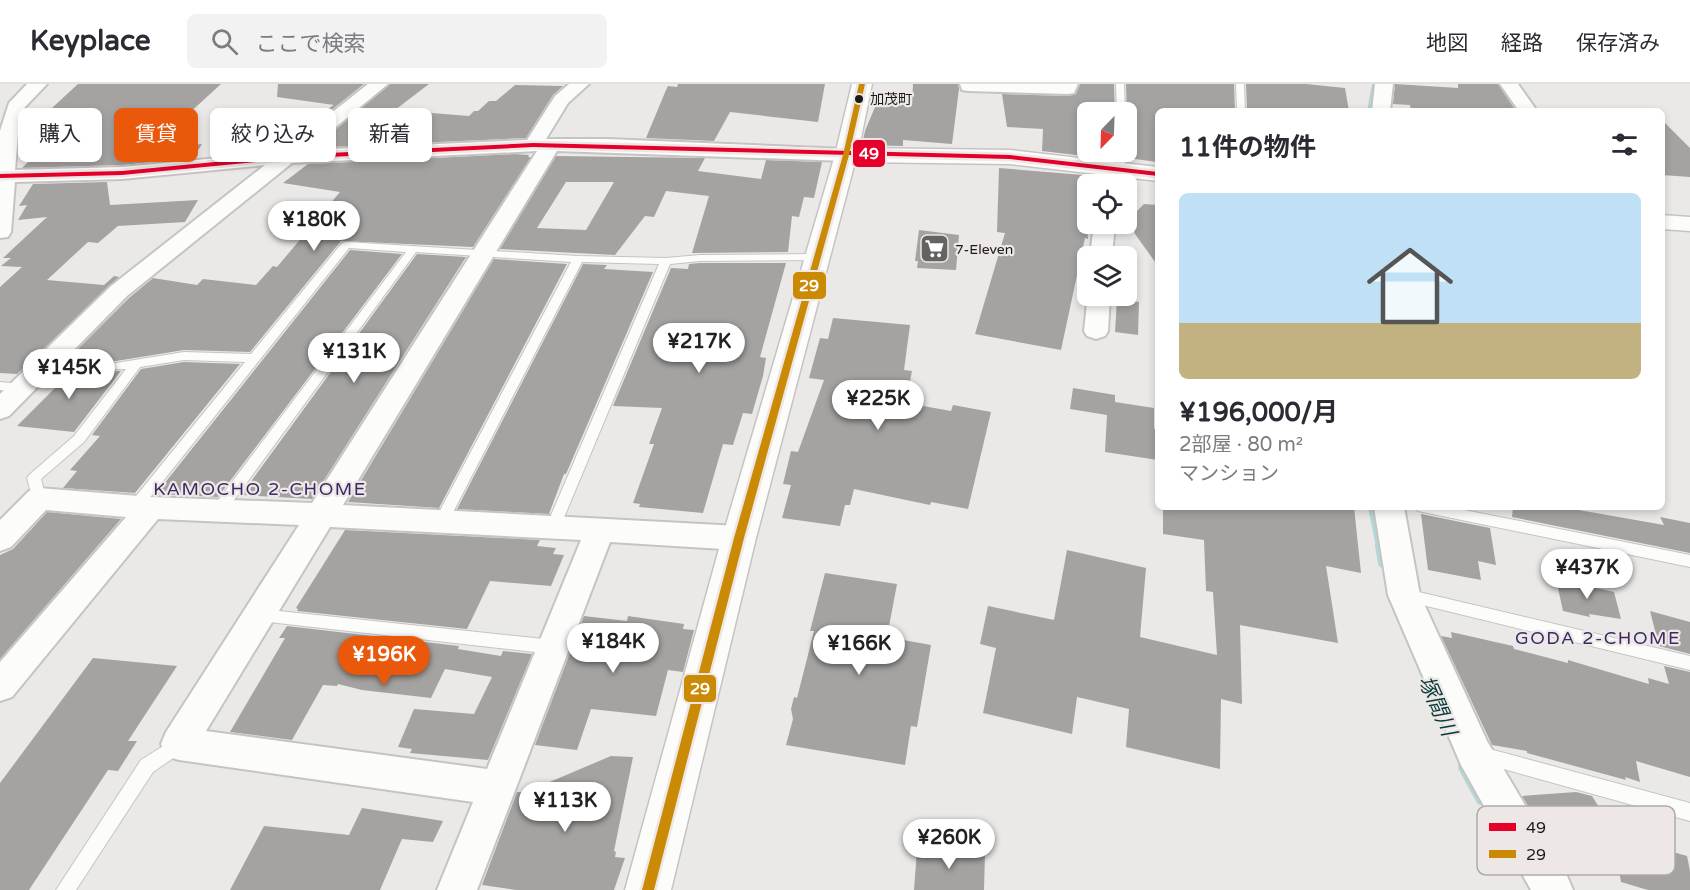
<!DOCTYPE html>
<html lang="ja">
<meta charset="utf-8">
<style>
:root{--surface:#fff;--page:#f2f2f3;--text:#2b2b33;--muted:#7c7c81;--line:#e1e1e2;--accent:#ea580c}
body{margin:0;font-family:"Varela Round","Noto Sans JP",sans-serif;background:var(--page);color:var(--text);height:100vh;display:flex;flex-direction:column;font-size:22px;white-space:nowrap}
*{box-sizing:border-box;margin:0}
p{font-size:20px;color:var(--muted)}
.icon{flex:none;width:33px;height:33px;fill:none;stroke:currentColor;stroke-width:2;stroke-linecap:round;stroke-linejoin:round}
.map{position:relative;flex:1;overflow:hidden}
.side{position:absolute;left:1155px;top:24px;width:510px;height:402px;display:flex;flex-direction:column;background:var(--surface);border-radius:9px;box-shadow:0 3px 9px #0003}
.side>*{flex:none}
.top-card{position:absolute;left:18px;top:24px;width:570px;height:54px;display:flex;gap:12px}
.needle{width:39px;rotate:203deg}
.controls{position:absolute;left:1077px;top:18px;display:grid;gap:12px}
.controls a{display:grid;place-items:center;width:60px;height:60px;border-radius:9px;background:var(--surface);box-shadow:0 3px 9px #0003;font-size:30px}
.price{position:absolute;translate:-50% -51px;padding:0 14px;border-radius:21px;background:#fff;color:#222;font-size:20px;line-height:39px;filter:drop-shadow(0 2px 3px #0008)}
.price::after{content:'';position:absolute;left:50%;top:36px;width:18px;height:14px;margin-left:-9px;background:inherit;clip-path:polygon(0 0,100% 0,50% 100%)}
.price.active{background:var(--accent);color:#fff}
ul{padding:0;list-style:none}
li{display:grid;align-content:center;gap:12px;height:318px;padding:0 24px}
li span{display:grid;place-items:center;height:186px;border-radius:9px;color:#555}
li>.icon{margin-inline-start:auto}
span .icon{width:108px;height:108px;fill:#fffc;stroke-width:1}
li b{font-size:26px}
h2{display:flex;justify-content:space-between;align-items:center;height:72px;padding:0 24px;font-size:26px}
.chip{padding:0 21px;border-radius:9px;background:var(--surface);box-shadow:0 3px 9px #0003;font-size:21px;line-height:54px}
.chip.active{background:var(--accent);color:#fff}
header{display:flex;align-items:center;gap:36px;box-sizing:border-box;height:84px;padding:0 30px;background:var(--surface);border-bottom:2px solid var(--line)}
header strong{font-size:28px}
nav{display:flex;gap:33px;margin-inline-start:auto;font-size:21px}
.search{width:420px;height:54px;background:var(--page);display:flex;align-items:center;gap:15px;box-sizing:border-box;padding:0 21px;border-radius:9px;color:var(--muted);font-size:22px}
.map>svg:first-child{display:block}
</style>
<header>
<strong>Keyplace</strong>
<div class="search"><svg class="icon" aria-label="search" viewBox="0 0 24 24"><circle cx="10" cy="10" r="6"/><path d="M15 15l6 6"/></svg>ここで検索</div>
<nav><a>地図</a><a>経路</a><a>保存済み</a></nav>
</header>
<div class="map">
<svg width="1690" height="806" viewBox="0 0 1690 806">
<rect width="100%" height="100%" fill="#ebe9e7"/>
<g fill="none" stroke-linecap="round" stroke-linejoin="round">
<path stroke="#b3d6d6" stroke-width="6" d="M1370 27 1375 0"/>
<path stroke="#b3d6d6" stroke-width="8" d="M1372 423 1380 463"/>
<path stroke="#b3d6d6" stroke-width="10" d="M1380 462 1383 479
M1463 683 1481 716"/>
</g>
<path fill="#a5a3a1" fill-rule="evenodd" d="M78 0H221L150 65 202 60 193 74 122 81 22 84 37 69 19 70 33 55H27L34 49H27L31 46H28Z
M278 0H364L281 66 257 68 334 21 277 13Z
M390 0H429L395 26 469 32 474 27H478L489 17H496L515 1 563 2 553 11 526 54 331 63 334 61 315 63Z
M678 0H825L818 38 730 28 714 57 646 54 666 6 668 2 677 3Z
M913 0H958L959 5 952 60 903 56V62L862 61 865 47 877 18 912 22Z
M1080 0H1114L1115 28H1088V68H1114V72L1102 71 1101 74 1042 67 1043 45 1007 43 1002 10 1068 12 1076 10Z
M1126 0H1234L1235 27H1158L1157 78 1128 74Z
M1246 0H1306L1345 4 1349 27H1247Z
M1395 0 1458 4V0H1498L1516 27H1411L1410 21 1393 20Z
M1662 36 1690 64V93L1662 91Z
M514 70 529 71 528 73H531L473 163 341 157 250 268 184 266 116 277H66L129 214 153 194 197 201 203 195 256 201 273 182 277 183 340 108 283 99 308 80Z
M556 72 705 74 698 87 761 95 766 76 822 78 814 114 804 113 799 133 792 132 788 168 692 169 709 112 666 107 654 133 645 132 615 171 500 165ZM566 98H614L586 146 537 144Z
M999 84 1083 91 1088 155 1085 154 1061 266 975 250 1005 149 997 148Z
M107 98 110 121 198 116 185 138 118 142 98 159 88 158 47 196 104 201 114 192 119 193 17 290 0 289V203L22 183 1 182 11 174H3L47 133 18 136 27 121 19 122 33 100Z
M1144 120 1158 121V182L1135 150 1132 140 1133 131Z
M919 146 959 151 956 186 917 184 918 177H915Z
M350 166 402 170 218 413 156 410Z
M417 170 466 173 312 415 241 411Z
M494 175 567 180 439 424 348 418Z
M700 179H786L760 273 766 274 763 292 752 330 743 329 733 361 723 360 703 429 639 423 640 420 633 419 654 360H649L662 324 613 322 671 184 688 185 689 180Z
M583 180 607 181 604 185 653 188 566 390H564L549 430 457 425Z
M1117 215 1139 218 1138 251 1115 248Z
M833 234 910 241 904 286 912 287 906 319 951 327 953 321 991 328 968 425 931 418 930 421 854 405 850 421H845L840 442 782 434 791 401 783 400 791 367 798 368 824 296 809 294 820 254 828 255Z
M184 278 240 280 135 409 63 404 77 387 70 386 100 352 92 351 141 285Z
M121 287 74 348 17 342 57 302H46L54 289Z
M1073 304 1115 311V318L1154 324V345H1158V376L1105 368 1107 331 1070 325Z
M1163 423H1354L1361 489 1326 482 1338 559 1240 541 1242 620 1221 615 1220 685 1126 663 1129 625 1077 613 1072 650 983 629 996 564 980 560 988 522 1054 536 1067 466 1146 484 1140 553 1217 571 1213 508 1206 507 1204 456 1163 450Z
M1513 423H1572L1573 425 1664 441 1660 433 1690 439V469L1512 433Z
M47 428 121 435 0 575V471L13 465Z
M1421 430 1490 444 1496 481 1478 477 1481 496 1428 486Z
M345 446 540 456 537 462 556 464 553 470 564 471 551 502 490 497 467 545 297 527 298 525 296 524Z
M825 489 897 500 887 553 931 561 917 643 911 642 905 681 786 661 793 635 791 625 794 613 797 614 814 547H810Z
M1556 495 1614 508 1621 535 1589 530 1590 533 1563 527Z
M1650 527 1690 538V570L1659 562Z
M584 532 627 537 628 532 684 540 683 545 694 546 683 588 668 586 656 632 591 625 577 666 535 661Z
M287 542 459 562 458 565 501 572 503 567 532 570 488 676 410 669 412 665 398 663 414 625 474 630 492 593 445 585 431 614 362 606 338 600 337 602 323 601 292 656 230 648 285 554H279Z
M1451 548 1513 562 1514 565 1568 579V576L1649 600 1648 594 1669 600 1664 582 1690 588V693L1636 677 1640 698 1625 693 1626 696 1527 669V667L1492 661 1441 552 1452 554Z
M93 574 177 582 128 657H137L118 687 108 686 29 806H0V699Z
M611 672 633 673 614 767 616 768 615 773 625 774 614 806H516L482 801 517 708H526Z
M1576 708 1592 712 1617 752 1687 772 1690 787V806H1648L1621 798 1616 769 1575 774 1572 769 1557 770 1522 712Z
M362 724 443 737 433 758 402 755 380 806H230L264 742 349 751Z
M926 763 985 770 984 806H914L917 766H926Z"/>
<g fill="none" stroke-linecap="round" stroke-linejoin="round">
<defs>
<path id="service" d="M1116 0H1124L1125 28H1117Z
M1236 0H1244L1245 27H1237Z
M1116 68H1126L1124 88 1116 86Z
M346 158 578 172 666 174 700 171 818 170 823 173 818 176 700 177 670 180 560 443 558 447H548L546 443 659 180 582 178 447 440H437L435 436 571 178 416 168 223 431H213L211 427 213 423 406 168 349 164 140 426H130L128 422 245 278 184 276 140 283 84 358 41 395 46 415 44 419H34L27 394 29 391 74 352 126 285 42 287 38 286 36 283 38 280 116 279 184 268 251 270 342 159Z
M0 298 22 300 28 304 22 308 0 306Z
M1416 423H1449L1690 471V483L1423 428 1418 427Z
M1406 505 1690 572V586L1406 517 1401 515 1399 511 1401 507Z
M260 525 553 556 559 558 561 563 559 568 553 570 260 537 255 535 252 531 255 527Z
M179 652 185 654 187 660 185 666 153 688 76 806H56L141 676Z
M1482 663 1690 719V737L1482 679 1476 677 1474 671 1476 665Z"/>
<path id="minor" d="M27 0H47L25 23 18 51 15 86 122 83 282 68 368 0H388L308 66 527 56 555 12 569 0H589L568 19 546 55H608L846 65 853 67 856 71 853 75 846 77 557 67 343 421 739 442 750 446 754 454 750 462 739 466 610 458 477 806H437L473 718 179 676 166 672 161 660 166 648 299 441 158 435 12 613 0 617V578L126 433 46 426 11 463 0 467V436L29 407 39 404 151 413 312 419 537 67 292 79 127 212 9 332 0 335V310L111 202 265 81 122 95 15 98 11 148 8 153 0 154V47L9 19ZM330 443 581 456 487 685 206 647Z
M960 0H1078L1074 9 1068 10 968 7 962 6Z
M1375 0H1393L1390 27H1372Z
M1500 0H1518L1537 27H1519Z
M1108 78 1115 80 1118 84 1117 100H1097L1098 84 1101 80Z
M1094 140H1115L1112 172H1090Z
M1088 210 1110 212 1108 247 1105 252 1096 255 1087 252 1084 247Z
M1374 423H1404L1420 511 1487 657 1567 792 1573 806H1531L1461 681 1388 511Z"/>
<path id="tertiary" d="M852 0H872L859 64 1010 66 1158 83V97L1010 80 855 78 756 454 671 806H625L722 454 835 71Z
M1662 131 1690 133V147L1662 145Z"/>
</defs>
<use href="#service" stroke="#c5c4c3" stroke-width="2"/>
<use href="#minor" stroke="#c5c4c3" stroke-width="4"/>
<use href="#tertiary" stroke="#c5c4c3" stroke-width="3"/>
<use href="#service" fill="#fcfcfb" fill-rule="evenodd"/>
<use href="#minor" fill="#fcfcfb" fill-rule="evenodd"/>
<use href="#tertiary" fill="#fcfcfb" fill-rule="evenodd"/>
<defs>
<path id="bus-1" d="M533 59 1010 71 1158 88V92L1010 75 533 63 288 75 122 91 0 94V90L122 87 288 71Z"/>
<path id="bus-2" d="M859 0H865L849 71 744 454 654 806H642L734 454 843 71Z"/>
</defs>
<use href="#bus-1" stroke="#ede8e5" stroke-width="5"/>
<use href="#bus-2" stroke="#ede8e5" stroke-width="5"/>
<use href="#bus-1" fill="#e4002b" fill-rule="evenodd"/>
<use href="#bus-2" fill="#cb8a05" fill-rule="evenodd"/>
</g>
<defs>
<symbol id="supermarket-square" viewBox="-11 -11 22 22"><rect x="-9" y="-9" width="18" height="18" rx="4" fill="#656362" stroke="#ede8e5"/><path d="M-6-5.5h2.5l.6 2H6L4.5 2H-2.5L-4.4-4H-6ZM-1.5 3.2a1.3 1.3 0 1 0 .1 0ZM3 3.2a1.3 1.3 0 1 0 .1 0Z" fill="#fff"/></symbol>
</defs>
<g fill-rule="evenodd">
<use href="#supermarket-square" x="918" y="148" width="33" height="33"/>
</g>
<circle fill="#1d1b1a" stroke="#ede8e5" stroke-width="2" cx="859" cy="15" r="5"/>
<g text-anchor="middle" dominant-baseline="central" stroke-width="4.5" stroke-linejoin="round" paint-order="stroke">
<g font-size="14" fill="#1d1b1a" stroke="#ede8e5" text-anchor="start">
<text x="870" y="15">加茂町</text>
</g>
<g font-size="14" fill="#1d1b1a" stroke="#ede8e5" text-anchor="start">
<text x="955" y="165">7-Eleven</text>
</g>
<g font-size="18" letter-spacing="1.5" fill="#392964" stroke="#ede8e5">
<text x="260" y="405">KAMOCHO 2-CHOME</text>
<text x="1598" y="554">GODA 2-CHOME</text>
</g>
<g font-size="21" font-style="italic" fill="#0b3b3d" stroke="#ede8e5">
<text transform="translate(1437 622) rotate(66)">塚間川</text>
</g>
</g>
<rect x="1477" y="722" width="198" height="69" rx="9" fill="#ede8e5" stroke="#afaaa8" stroke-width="1.5"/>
<rect x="1489" y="739" width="27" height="8" fill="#e4002b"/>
<rect x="1489" y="766" width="27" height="8" fill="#cb8a05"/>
<g font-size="16" fill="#1d1b1a">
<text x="1526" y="749">49</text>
<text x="1526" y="776">29</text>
</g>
<g stroke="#ede8e5" stroke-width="2">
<rect x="852" y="55" width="34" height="29" rx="6" fill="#e4002b"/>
<rect x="792" y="187" width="35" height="29" rx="6" fill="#cb8a05"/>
<rect x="683" y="590" width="34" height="29" rx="6" fill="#cb8a05"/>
</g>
<g font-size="16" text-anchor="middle" font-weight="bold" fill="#fff">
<text x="869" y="75">49</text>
<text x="809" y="207">29</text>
<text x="700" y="610">29</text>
</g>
</svg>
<div class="controls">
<a><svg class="needle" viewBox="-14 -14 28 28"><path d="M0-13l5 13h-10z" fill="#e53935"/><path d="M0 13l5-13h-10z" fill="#7c7c81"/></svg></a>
<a><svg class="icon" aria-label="locate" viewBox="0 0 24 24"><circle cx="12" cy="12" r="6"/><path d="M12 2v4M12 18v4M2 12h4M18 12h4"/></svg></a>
<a><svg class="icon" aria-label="layers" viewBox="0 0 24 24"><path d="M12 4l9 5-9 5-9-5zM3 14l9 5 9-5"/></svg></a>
</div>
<b class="price" style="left:314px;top:168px">¥180K</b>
<b class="price" style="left:699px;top:290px">¥217K</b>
<b class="price" style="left:354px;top:300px">¥131K</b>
<b class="price" style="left:69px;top:316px">¥145K</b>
<b class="price" style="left:878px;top:347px">¥225K</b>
<b class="price" style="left:1587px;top:516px">¥437K</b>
<b class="price" style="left:613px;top:590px">¥184K</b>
<b class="price" style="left:859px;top:592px">¥166K</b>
<b class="price active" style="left:384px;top:603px">¥196K</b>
<b class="price" style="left:565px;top:749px">¥113K</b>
<b class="price" style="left:949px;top:786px">¥260K</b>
<div class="top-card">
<a class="chip">購入</a>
<a class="chip active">賃貸</a>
<a class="chip">絞り込み</a>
<a class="chip">新着</a>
</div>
<section class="side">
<h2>11件の物件<svg class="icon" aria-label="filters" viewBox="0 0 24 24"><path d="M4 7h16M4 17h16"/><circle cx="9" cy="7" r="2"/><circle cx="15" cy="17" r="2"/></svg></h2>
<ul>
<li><span style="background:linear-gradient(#bfe0f5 70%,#c2b280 0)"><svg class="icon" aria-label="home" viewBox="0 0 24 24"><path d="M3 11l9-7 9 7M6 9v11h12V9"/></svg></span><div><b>¥196,000/月</b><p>2部屋 · 80 m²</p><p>マンション</p></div></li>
</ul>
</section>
</div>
